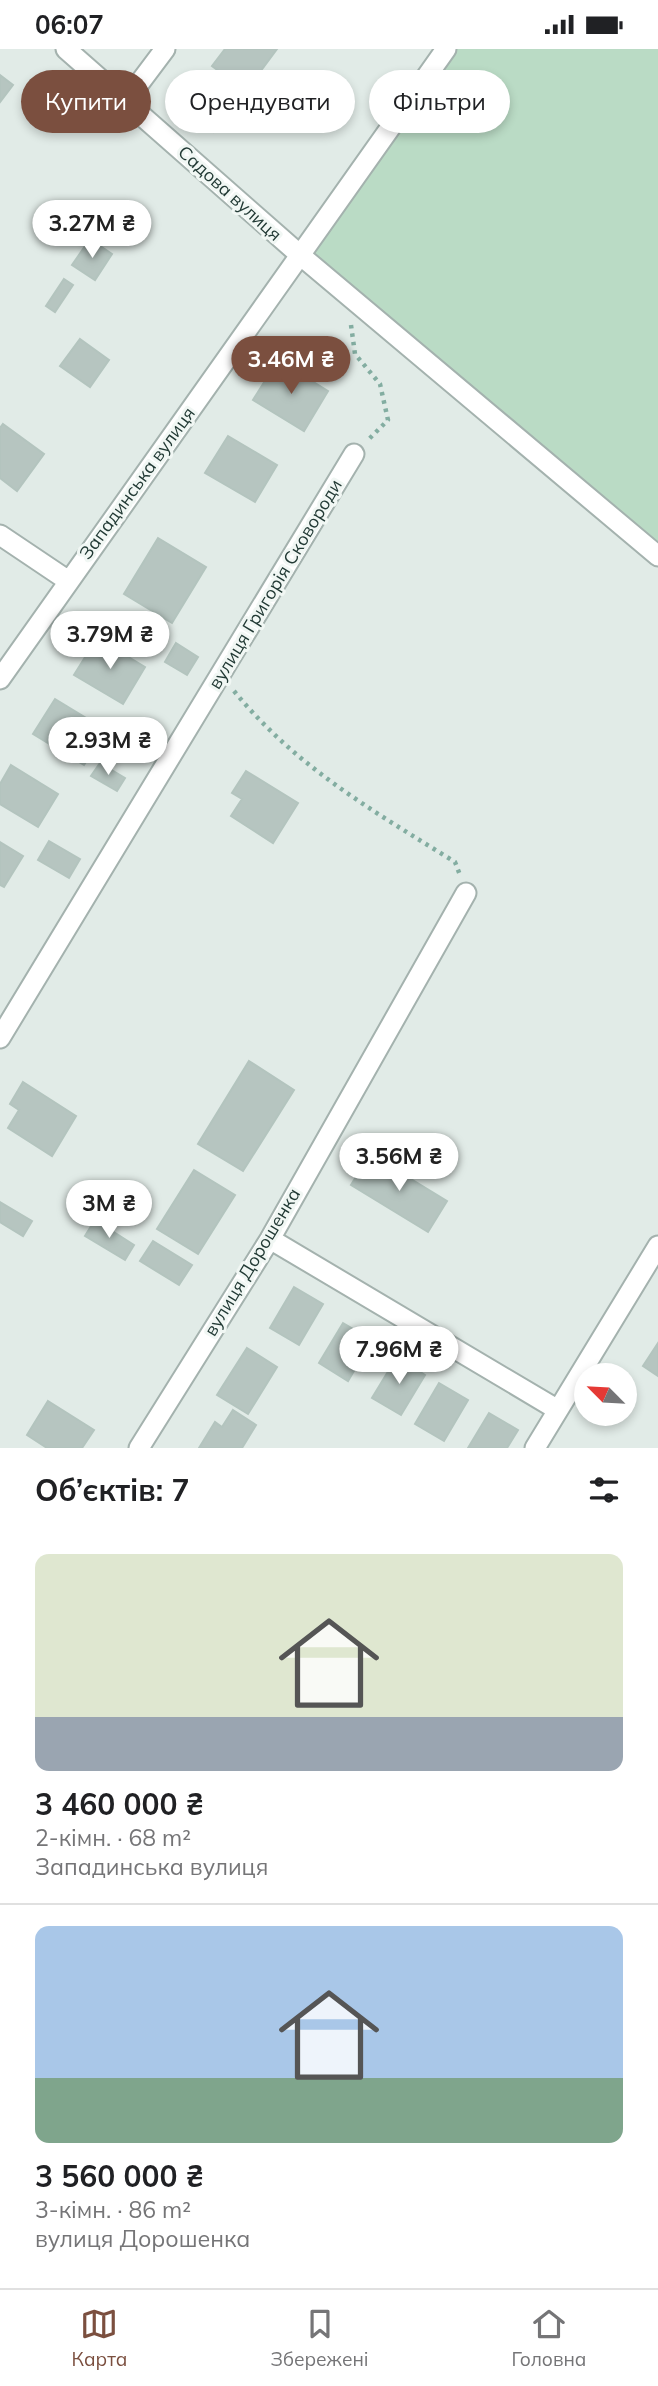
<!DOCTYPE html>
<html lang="uk">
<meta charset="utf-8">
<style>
:root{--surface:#fff;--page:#f6f6f6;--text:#202124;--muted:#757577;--line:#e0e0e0;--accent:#7b4f3f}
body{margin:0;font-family:Mulish,sans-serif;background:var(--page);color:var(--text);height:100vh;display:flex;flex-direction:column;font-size:26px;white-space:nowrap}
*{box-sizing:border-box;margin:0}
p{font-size:23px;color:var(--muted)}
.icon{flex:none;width:38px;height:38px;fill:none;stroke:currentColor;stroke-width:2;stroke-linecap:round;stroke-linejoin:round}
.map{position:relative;height:1399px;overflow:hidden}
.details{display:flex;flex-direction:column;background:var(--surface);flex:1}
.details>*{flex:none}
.guide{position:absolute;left:21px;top:21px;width:616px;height:63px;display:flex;gap:14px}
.needle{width:46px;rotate:294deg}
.tools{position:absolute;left:574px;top:1314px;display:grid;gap:14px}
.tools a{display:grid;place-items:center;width:63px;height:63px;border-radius:50%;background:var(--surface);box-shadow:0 4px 10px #0003;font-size:35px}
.price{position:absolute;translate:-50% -60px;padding:0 16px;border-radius:24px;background:#fff;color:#222;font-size:23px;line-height:46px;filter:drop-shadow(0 2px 4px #0008)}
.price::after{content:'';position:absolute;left:50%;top:42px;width:21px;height:16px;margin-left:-10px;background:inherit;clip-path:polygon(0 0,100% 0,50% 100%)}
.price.selected{background:var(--accent);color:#fff}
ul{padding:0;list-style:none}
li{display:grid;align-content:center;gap:14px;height:371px;padding:0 35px}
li+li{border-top:2px solid var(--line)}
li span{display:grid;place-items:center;height:217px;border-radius:14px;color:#555}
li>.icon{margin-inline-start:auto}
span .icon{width:126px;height:126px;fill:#fffc;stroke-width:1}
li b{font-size:30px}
h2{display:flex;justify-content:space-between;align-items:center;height:84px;padding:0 35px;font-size:30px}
.pill{padding:0 24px;border-radius:32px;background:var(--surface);box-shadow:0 4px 10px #0003;font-size:24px;line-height:63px}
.pill.selected{background:var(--accent);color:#fff}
.status{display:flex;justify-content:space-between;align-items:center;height:49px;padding:0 35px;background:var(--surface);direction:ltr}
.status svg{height:19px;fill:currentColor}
.tabs{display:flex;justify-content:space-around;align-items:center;height:98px;border-top:2px solid var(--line);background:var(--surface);font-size:19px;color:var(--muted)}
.tabs a{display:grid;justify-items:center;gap:4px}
.tabs .selected{color:var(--accent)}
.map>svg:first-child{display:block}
</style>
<div class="status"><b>06:07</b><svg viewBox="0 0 49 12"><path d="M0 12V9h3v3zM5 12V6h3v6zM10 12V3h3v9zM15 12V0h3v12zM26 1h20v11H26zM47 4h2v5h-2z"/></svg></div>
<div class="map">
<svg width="658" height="1399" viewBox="0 0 658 1399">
<rect width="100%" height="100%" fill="#e1ebe7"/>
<path fill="#badbc5" d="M446 0H658V507L300 206Z"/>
<path fill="#b6c5c0" stroke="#b3c4be" stroke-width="2" d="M225 0H277L246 42 212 17Z
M0 26 13 36 0 53Z
M201 42 229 63 213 83 185 63Z
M90 190 112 205 95 231 72 216Z
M64 230 73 236 55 263 46 257Z
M80 290 109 311 90 338 60 317Z
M278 311 328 342 304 382 253 351Z
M3 375 44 405 17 442 0 429V379Z
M228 387 277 416 255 453 205 424Z
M158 489 206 518 172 574 124 545Z
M97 589 145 618 123 655 74 626Z
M176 594 198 608 187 626 165 613Z
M55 650 106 681 84 716 33 685Z
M100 714 125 729 117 742 91 727Z
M11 716 58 745 38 778 0 755V735Z
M246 722 298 754 273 794 231 767 242 750 232 744Z
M49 792 80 810 69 829 38 811Z
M0 793 23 807 4 838 0 836Z
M249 1012 294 1041 243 1122 198 1095Z
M23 1033 76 1067 52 1107 8 1079 19 1061 10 1055Z
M370 1105 447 1152 428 1183 351 1136Z
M194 1121 235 1146 198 1205 157 1180Z
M0 1153 32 1172 23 1187 0 1173Z
M95 1171 134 1196 125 1211 85 1187Z
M153 1192 192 1216 179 1236 140 1212Z
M294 1238 323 1255 299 1296 270 1279Z
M343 1274 372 1291 348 1332 319 1314Z
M658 1294V1327L643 1317Z
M247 1299 277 1318 248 1365 217 1346Z
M397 1308 425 1326 401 1366 372 1349Z
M439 1334 468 1351 444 1392 415 1375Z
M48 1352 94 1381 82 1399H47L27 1386Z
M233 1361 256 1376 242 1399H199L215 1373 222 1378Z
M489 1364 518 1381 507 1399H468Z"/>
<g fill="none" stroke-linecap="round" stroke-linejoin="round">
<defs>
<path id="street" d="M66 0 300 206 658 507
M126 52 165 0
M0 486 67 531
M0 630 446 0
M0 989 354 405
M270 1190 558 1361
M139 1399 270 1190 466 844
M535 1399 658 1197"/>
</defs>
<use href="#street" stroke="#a4b2ae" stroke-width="23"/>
<path stroke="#83ada1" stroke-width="4.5" stroke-dasharray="3.5 5" stroke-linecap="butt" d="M351 276 355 305 380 335 388 371 368 391
M234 642C296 718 373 762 455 813L460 826"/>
<use href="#street" stroke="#fff" stroke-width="19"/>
</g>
<g text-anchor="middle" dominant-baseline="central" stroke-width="6" stroke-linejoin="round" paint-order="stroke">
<g font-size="18" fill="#223a35" stroke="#f1f7f4">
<text transform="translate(230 144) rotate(42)">Садова вулиця</text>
<text transform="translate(137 434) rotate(-54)">Западинська вулиця</text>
<text transform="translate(275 535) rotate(-59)">вулиця Григорія Сковороди</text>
<text transform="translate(252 1213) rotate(-59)">вулиця Дорошенка</text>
</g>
</g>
</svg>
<div class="tools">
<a><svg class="needle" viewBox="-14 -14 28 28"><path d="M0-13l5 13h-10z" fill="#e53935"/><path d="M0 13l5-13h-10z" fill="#757577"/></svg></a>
</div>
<b class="price" style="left:92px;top:211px">3.27M ₴</b>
<b class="price selected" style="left:291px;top:347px">3.46M ₴</b>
<b class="price" style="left:110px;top:622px">3.79M ₴</b>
<b class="price" style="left:108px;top:728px">2.93M ₴</b>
<b class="price" style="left:399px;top:1144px">3.56M ₴</b>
<b class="price" style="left:109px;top:1191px">3M ₴</b>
<b class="price" style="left:399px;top:1337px">7.96M ₴</b>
<div class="guide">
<a class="pill selected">Купити</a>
<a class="pill">Орендувати</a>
<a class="pill">Фільтри</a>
</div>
</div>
<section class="details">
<h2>Об’єктів: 7<svg class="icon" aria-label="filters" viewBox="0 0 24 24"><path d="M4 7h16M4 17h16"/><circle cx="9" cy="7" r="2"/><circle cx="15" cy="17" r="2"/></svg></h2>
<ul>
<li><span style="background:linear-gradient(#dfe7d0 75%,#9aa5b1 0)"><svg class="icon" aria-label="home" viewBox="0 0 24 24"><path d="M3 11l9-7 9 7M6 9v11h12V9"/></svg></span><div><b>3 460 000 ₴</b><p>2-кімн. · 68 m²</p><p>Западинська вулиця</p></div></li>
<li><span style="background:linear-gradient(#a9c7e8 70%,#7fa58c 0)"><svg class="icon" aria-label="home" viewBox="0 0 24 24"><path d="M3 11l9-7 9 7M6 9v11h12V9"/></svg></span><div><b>3 560 000 ₴</b><p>3-кімн. · 86 m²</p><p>вулиця Дорошенка</p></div></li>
</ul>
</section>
<nav class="tabs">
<a class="selected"><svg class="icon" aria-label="map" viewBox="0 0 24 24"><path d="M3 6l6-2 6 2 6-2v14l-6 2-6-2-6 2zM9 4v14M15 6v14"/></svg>Карта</a>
<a><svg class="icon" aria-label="saved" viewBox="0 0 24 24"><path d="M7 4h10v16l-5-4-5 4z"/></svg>Збережені</a>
<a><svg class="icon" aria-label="home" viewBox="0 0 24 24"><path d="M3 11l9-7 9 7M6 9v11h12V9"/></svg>Головна</a>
</nav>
